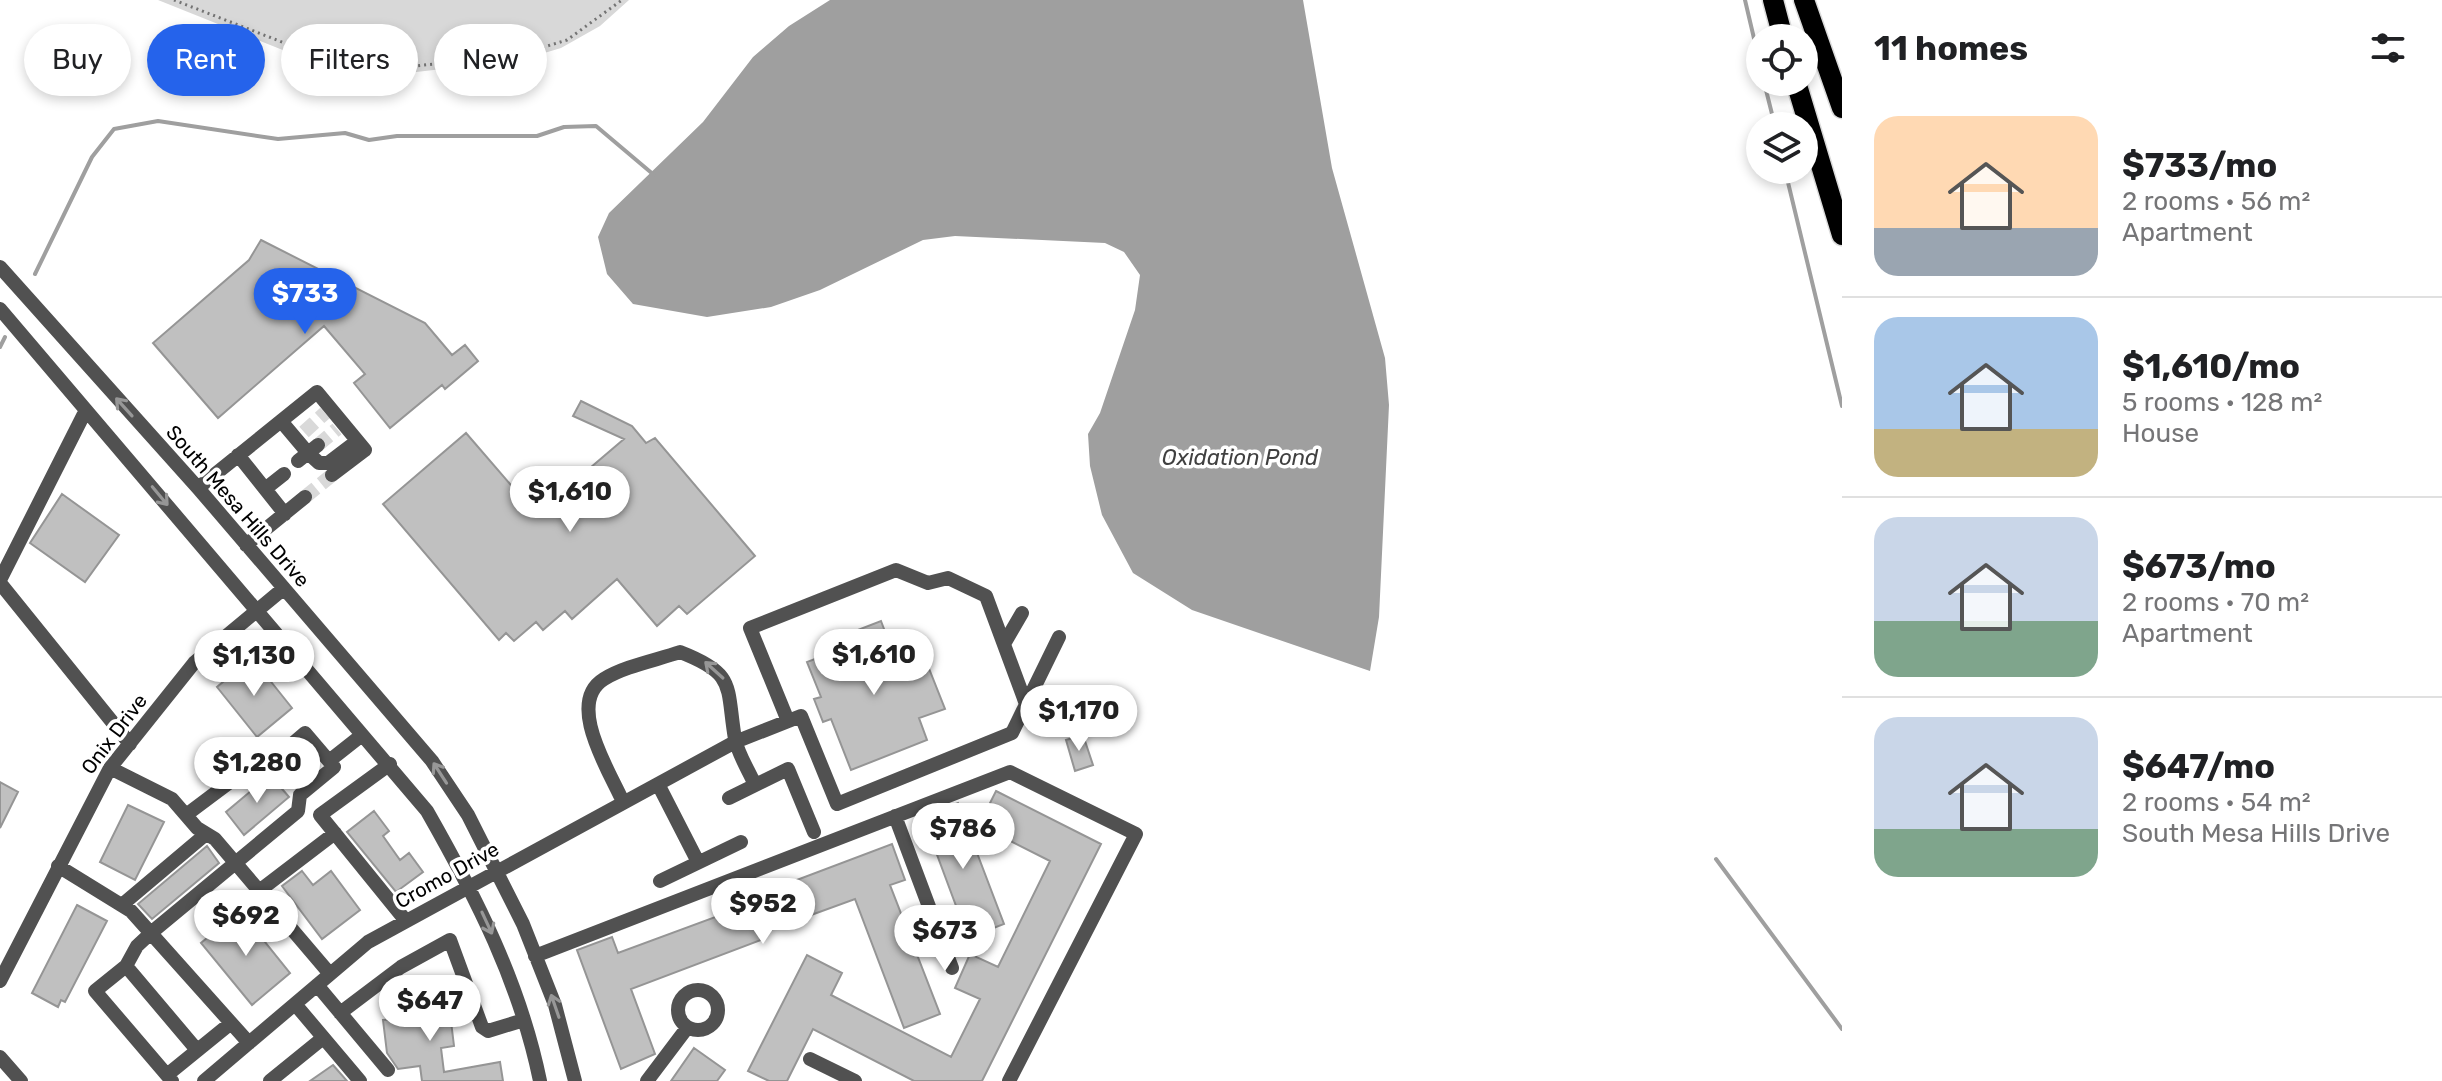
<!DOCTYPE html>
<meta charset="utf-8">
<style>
:root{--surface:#fff;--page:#f2f2f2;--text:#202124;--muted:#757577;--line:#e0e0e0;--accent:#2563eb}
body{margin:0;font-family:Rubik,sans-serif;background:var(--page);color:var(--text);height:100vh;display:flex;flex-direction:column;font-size:30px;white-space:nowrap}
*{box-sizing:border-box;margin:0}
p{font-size:26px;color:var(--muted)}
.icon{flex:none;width:44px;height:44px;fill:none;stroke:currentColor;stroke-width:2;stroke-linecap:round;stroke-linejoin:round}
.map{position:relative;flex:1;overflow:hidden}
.panel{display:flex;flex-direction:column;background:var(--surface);width:600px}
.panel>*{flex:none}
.guide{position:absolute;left:24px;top:24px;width:760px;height:72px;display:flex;gap:16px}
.tools{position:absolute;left:1746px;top:24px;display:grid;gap:16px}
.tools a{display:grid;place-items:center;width:72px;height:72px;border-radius:50%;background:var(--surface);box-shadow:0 4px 12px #0003;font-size:40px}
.price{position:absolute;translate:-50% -68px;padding:0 18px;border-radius:28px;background:#fff;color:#222;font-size:26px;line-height:52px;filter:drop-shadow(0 2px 4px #0008)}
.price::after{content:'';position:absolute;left:50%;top:48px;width:24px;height:18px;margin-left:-12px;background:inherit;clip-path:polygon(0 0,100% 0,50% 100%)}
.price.on{background:var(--accent);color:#fff}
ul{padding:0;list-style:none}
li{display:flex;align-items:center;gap:24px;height:200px;padding:0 32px}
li+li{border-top:2px solid var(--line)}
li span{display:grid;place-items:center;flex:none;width:224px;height:160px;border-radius:24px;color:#555}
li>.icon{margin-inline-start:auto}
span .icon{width:96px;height:96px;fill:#fffc;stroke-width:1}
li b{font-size:34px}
h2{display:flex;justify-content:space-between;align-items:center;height:96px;padding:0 32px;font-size:34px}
.pill{padding:0 28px;border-radius:36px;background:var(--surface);box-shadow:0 4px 12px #0003;font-size:28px;line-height:72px}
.pill.on{background:var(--accent);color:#fff}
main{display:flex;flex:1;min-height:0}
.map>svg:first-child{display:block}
</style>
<main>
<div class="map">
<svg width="1842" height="1081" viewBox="0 0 1842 1081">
<rect width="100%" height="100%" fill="#fff"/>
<path fill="#d8d8d8" d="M158 0H629L600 26 561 48 521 60 355 79Z"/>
<path fill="#9f9f9f" d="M830 0H1303L1332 168 1385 358 1389 405 1379 617 1370 671 1192 610 1133 573 1102 515 1090 466 1088 434 1100 413 1135 310 1140 275 1124 252 1105 243 955 236 923 240 820 290 771 307 707 317 633 304 607 274 598 237 609 213 703 122 753 57 789 26Z"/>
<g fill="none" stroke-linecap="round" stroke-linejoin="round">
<path stroke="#9f9f9f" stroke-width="4" d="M1745 0 1760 64
M1764 82 1775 126
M1785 170 1842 406
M35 274 92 157 114 129 158 121 278 139 345 133 369 140 397 136H537L564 127 596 126 654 175
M0 347 5 337
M1716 859 1842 1029"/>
</g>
<path fill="#c0c0c0" stroke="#959595" stroke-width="2" d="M261 240 425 323 452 355 465 345 478 361 445 389 442 385 390 428 354 383 365 374 324 326 218 418 153 343 249 260Z
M581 401 632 426 646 443 655 438 755 556 687 614 679 606 657 626 617 579 572 619 565 611 543 630 536 622 514 641 506 633 499 640 383 504 466 433 536 514 624 439 573 416Z
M62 494 119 535 85 582 30 543Z
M881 621 898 666 924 656 945 709 919 718 927 740 851 770 831 719 823 722 814 699 821 697 807 662 859 642 855 631Z
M252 658 292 708 257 737 217 687Z
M1083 735 1093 765 1075 771 1066 740Z
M270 775 289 797 244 835 226 812Z
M0 782 18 792 0 828Z
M996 791 1101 844 982 1081H914L813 1029 787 1081H769L748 1071 807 955 842 973 831 995 951 1057 980 999 955 988 970 954 998 967 1050 861 979 825Z
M958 803 1004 924 968 938 923 817Z
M128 805 164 822 135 880 100 862Z
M374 811 389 831 383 836 400 860 409 853 423 872 396 892 347 832Z
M892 844 905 880 890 885 940 1014 904 1028 855 899 759 934 761 940 631 989 655 1054 621 1069 577 950 612 937 618 953 759 901 757 895Z
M207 846 219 863 152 919 138 904Z
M302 871 313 885 331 871 360 910 322 939 282 886Z
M77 905 107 921 65 1002 61 1000 58 1007 32 993Z
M240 911 290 973 252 1005 201 943Z
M448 997 454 1046 441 1048 444 1072 500 1062 503 1081H422L420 1066 398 1069 387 1053 383 1020 397 1019V1013L406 1012 405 1002Z
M694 1048 725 1070 717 1081H671Z
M333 1065 347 1081H310Z"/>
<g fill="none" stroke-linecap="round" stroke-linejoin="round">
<path stroke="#d9d9d9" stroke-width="14" stroke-dasharray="14 7" stroke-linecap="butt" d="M304 432 325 413
M318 445 337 429
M305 497 332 475"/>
<defs>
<path id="highway" d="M1773 0 1783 38
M1804 0 1842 108
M1796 82 1842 235"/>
</defs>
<use href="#highway" stroke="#dbdbdb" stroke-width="23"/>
<path stroke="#737373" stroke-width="3" stroke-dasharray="2 4" stroke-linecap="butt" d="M174 0 359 72 518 55 567 40 622 0"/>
<path stroke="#515151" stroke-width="14" d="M0 267 198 488 432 761 468 815 523 924 555 1005 575 1081
M0 309 427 811C476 897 520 983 540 1081
M281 421 308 453 298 461
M318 445 308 453 319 463H328L357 441
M238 455 285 514
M198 488 317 392 365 450 332 475
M265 489 284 474
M246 545 305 497
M0 580 86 410
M0 583 130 744
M1004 644 1022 613
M788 721 750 628 896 570 928 583 948 578 986 596 1026 704
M329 761 362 735
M390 764 320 815 406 921
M110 768 172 799 197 828 215 839 330 974
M658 784 698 862
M729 798 788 769 814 832
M623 802C610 772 565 703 604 679 625 666 657 660 680 652 737 674 726 686 735 739 738 754 749 771 755 785
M895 816 952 968
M58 866 131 911 249 1043
M660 881 741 842
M259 891 335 833
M123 904 206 834
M535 956 1010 772 1136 834 1009 1081
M126 966 197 1050
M0 981 110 768 194 663 283 589
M317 985 388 1070
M678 1010a20 20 0 1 1 40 0a20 20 0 1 1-40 0Z
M295 1004 360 1081
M340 1013 401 967 450 940 482 1027 488 1031 524 1020
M0 1057 21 1081
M810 1059 855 1081
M167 1075 231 1023
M172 1081 95 991 126 966 137 946 152 932 298 811 300 795 334 767 305 733 270 763 254 764 186 815
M204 1081 368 942 735 742 801 716 837 804 1012 733 1059 637
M270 1081 323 1038
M647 1081 687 1028"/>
<use href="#highway" stroke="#000" stroke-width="20"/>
</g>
<defs><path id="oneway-shaft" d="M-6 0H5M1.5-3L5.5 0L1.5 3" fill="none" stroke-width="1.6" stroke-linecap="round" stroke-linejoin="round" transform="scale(2)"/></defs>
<g stroke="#979797">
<use href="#oneway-shaft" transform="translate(124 407) rotate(-132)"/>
<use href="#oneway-shaft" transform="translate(160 496) rotate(50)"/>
<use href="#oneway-shaft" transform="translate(714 670) rotate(-138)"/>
<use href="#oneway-shaft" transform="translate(440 773) rotate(-123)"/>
<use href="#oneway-shaft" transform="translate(487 923) rotate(65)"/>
<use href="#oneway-shaft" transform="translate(555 1006) rotate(-109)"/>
</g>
<g text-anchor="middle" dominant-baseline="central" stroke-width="7" stroke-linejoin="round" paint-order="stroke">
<g font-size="20" fill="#000" stroke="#fff">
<text transform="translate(238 506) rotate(49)">South Mesa Hills Drive</text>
<text transform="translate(114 734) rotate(-53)">Onix Drive</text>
<text transform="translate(447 875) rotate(-29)">Cromo Drive</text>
</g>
<g font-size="22" font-style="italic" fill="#404040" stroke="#fff">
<text x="1240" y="457">Oxidation Pond</text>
</g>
</g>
</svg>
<div class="tools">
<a><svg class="icon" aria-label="locate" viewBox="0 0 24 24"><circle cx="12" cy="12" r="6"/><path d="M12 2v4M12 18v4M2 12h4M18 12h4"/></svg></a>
<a><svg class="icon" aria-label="layers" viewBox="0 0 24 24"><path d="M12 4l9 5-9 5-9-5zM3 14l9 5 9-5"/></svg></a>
</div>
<b class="price on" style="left:305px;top:336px">$733</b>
<b class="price" style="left:570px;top:534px">$1,610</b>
<b class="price" style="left:874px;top:697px">$1,610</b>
<b class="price" style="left:254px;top:698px">$1,130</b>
<b class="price" style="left:1079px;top:753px">$1,170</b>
<b class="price" style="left:257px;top:805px">$1,280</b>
<b class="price" style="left:963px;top:871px">$786</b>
<b class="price" style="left:763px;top:946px">$952</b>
<b class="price" style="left:246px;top:958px">$692</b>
<b class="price" style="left:945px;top:973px">$673</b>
<b class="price" style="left:430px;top:1043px">$647</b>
<div class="guide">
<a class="pill">Buy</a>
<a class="pill on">Rent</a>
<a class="pill">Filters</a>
<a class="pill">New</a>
</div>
</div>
<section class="panel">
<h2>11 homes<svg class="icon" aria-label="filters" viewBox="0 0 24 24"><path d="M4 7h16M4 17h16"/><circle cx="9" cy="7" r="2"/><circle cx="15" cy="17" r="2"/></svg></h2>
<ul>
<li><span style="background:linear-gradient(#ffd9b3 70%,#9aa5b1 0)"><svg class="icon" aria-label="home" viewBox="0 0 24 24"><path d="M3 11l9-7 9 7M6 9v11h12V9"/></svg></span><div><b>$733/mo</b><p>2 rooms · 56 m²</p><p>Apartment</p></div></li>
<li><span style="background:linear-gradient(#a9c7e8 70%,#c2b280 0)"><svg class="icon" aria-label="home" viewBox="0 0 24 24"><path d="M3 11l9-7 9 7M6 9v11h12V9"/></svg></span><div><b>$1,610/mo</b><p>5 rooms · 128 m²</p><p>House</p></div></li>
<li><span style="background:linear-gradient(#c9d6e8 65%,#7fa58c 0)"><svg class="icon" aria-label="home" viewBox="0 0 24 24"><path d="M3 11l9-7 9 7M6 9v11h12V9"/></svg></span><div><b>$673/mo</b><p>2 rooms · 70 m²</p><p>Apartment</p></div></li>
<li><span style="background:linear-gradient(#c9d6e8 70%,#7fa58c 0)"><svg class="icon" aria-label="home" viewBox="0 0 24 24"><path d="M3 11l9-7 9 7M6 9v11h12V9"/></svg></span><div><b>$647/mo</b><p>2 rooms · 54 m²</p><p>South Mesa Hills Drive</p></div></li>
</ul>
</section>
</main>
